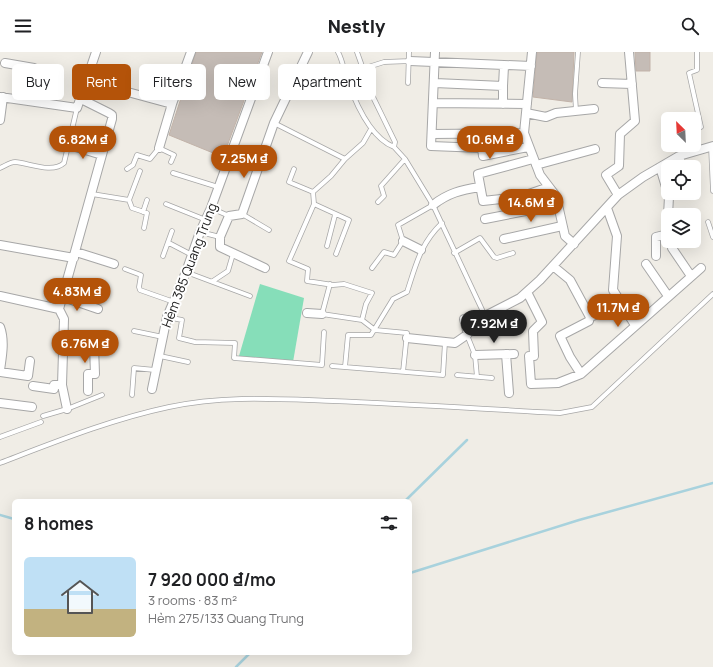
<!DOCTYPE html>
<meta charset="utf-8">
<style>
:root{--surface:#fff;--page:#f2f2f2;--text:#202124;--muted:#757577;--line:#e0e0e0;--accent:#b45309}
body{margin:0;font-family:Manrope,sans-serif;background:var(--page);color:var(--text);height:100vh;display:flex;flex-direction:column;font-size:15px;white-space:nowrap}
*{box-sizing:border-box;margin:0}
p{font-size:13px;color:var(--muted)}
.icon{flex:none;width:22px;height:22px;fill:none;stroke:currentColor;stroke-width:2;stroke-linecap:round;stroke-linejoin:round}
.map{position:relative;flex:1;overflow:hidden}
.details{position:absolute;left:12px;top:447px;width:400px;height:156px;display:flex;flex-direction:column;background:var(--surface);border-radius:6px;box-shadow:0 4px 16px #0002}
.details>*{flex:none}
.guide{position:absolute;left:12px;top:12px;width:400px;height:36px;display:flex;gap:8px}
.needle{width:26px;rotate:336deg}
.buttons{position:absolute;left:661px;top:60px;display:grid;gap:8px}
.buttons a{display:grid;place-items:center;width:40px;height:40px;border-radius:6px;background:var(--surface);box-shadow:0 4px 16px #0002;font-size:20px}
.price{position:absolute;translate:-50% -34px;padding:0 9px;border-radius:14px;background:var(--accent);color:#fff;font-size:13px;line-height:26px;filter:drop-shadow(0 1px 2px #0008)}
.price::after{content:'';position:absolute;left:50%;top:24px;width:12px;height:9px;margin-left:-6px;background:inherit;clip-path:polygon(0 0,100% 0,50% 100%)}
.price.active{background:#222;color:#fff}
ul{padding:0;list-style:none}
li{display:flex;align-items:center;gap:12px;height:100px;padding:0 12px}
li+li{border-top:1px solid var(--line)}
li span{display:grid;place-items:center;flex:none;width:112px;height:80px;border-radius:6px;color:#555}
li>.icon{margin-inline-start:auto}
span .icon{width:48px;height:48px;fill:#fffc;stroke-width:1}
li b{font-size:17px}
h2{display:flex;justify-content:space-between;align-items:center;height:48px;padding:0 12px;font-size:17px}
.pill{padding:0 14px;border-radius:6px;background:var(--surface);box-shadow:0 4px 16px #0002;font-size:14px;line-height:36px}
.pill.active{background:var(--accent);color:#fff}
header{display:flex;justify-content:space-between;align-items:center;height:52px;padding:0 12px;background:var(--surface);font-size:18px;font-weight:800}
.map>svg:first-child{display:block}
</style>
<header><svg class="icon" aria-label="menu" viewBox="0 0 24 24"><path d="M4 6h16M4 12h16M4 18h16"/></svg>Nestly<svg class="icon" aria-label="search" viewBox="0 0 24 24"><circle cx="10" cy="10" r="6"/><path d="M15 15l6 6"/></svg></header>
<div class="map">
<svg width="713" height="615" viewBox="0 0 713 615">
<rect width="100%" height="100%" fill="#f0ede6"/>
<path fill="#86deb9" d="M260 232 304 246 293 310 239 304Z"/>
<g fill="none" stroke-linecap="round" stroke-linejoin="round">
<path stroke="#a8d2dd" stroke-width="2.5" d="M405 449 467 388
M0 463 14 467
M410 521 579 468 713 431
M236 615 250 601"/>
</g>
<path fill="#c5bcb6" stroke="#c2b3a9" d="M196 0H262L223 105 169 83Z
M537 0H574L572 50 533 45Z
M635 0H650V19H636Z"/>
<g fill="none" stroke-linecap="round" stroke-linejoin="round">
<defs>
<path id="service" d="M338 0C343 9 344 20 348 30 356 52 371 86 394 95
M357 0 373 45 395 90 394 95 405 107 433 153 485 264
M697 0V18L689 21 701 75
M362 17 384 10 410 9
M408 31 409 0
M576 59 575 42 578 0
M274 71 345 107
M711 95 713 139
M0 116C5 114 10 110 15 110 29 111 52 122 64 111L77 56
M127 117 133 113 137 103 150 107 159 96 174 103 171 110
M294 117 289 130 313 140
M173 121 218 135
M92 142 129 148 140 119
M129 148 132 156 147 161 144 176
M378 150 384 144 381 134 405 107
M166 152 206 168
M314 152 349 168 336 202
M211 156 229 164
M143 160 147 148
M242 162 269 178
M708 170 713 185
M200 180 220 185
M169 191 192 203
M327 194 335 163
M454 201 480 186 494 205 497 206 513 201
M163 204 172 179
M372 216 384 200 394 203 403 189 398 173 433 153
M125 217 141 223 139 235 140 238 174 250
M186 220 250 244
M213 229 228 219 233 202
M330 232 322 262 362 268 375 278 407 281 403 320
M167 265 182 268 179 286 195 290 235 291 234 306 322 313 324 280
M362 268 366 252 372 241 344 232 333 233 307 229 308 217 289 209 314 152 313 140 331 124 345 107 363 91 371 77
M134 279 163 285
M467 283 475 303 477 325
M160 304 188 310
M332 314 443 323 445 290
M345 315 348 283H371L393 247 407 240C416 213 420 192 442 171
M457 323 492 326
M132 343 134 316 155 318
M43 364 67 357 102 343
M0 385 41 370
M0 411C55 390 112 367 169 355 223 343 278 347 333 349 408 352 484 357 560 361L592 355 713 242"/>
<path id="minor" d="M435 0 431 94 482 96 483 104 528 95
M532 0 524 81 540 123 556 144 565 184 574 192
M410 9 531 14
M5 11 34 16 29 49
M87 29 172 52
M435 31 503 34 504 14
M602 31 632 32
M0 45 77 56 96 0
M434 51 527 52
M503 52V34
M526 61 546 65 556 61 594 57
M0 68 3 45
M432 82 524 81
M69 93 102 103
M159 96 172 52 191 0
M679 104 682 115
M533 107 478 122 483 149 520 145 549 135
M536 113 595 97
M660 115 669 145 668 163
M618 143 606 123 619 114 620 82 635 69 629 0
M433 153C448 141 461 138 480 135
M607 156 617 184 613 238 635 273
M485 167 557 153
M504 187 562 174
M403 189 421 198
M672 189V196L691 224
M0 193 74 206
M76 200 114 212
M656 204V185L668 182
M646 212 668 244
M553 214 570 228 590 265 589 269 560 284 570 305 581 322
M265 216 220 195V185L229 164 242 162 274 71 308 0
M527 240 542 270 533 279 534 304H529L531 332 558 331 581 322 701 216
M0 244 59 257
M63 245 98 257
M307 261 322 262
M590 265 600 261
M0 275C5 289 2 304 0 318
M407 286 455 291 468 282 464 267 485 264 520 246 540 228 618 143 643 125 679 104 713 94
M63 294H94L95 322H88V339
M506 302 509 341
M475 303 514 302
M0 320 28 324 30 309
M33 334 54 337V333H62
M152 337 167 265 186 220 200 180 211 156 268 0
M0 351 32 355
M67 357 62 333 64 267 59 257 112 67V63L109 61 81 47"/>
</defs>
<use href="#service" stroke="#a7a7a7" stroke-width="5.5"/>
<use href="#minor" stroke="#a7a7a7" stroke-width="10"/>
<use href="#service" stroke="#fff" stroke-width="4"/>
<use href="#minor" stroke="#fff" stroke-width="8"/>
</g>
<g text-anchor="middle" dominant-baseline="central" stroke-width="4" stroke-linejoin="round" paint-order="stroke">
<g font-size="13" fill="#202020" stroke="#fff">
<text transform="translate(189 213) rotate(-69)">Hẻm 385 Quang Trung</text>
</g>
</g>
</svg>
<div class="buttons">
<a><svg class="needle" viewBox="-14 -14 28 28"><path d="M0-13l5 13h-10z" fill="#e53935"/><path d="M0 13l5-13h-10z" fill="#757577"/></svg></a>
<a><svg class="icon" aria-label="locate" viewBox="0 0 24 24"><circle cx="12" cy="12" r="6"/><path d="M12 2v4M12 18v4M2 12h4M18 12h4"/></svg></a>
<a><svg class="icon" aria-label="layers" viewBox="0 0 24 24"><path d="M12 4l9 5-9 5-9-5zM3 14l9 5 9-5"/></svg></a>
</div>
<b class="price" style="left:83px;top:108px">6.82M ₫</b>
<b class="price" style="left:490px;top:108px">10.6M ₫</b>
<b class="price" style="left:244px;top:127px">7.25M ₫</b>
<b class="price" style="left:531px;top:171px">14.6M ₫</b>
<b class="price" style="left:77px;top:260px">4.83M ₫</b>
<b class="price" style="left:618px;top:276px">11.7M ₫</b>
<b class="price active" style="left:494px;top:292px">7.92M ₫</b>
<b class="price" style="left:85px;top:312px">6.76M ₫</b>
<div class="guide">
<a class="pill">Buy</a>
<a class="pill active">Rent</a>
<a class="pill">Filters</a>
<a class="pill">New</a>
<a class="pill">Apartment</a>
</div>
<section class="details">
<h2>8 homes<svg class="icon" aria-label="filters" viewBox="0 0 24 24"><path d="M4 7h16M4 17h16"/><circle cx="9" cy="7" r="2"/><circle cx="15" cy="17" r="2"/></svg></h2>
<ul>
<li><span style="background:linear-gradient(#bfe0f5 65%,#c2b280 0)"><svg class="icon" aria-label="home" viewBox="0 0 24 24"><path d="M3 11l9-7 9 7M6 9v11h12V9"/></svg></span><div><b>7 920 000 ₫/mo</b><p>3 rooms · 83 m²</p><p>Hẻm 275/133 Quang Trung</p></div></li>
</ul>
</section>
</div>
